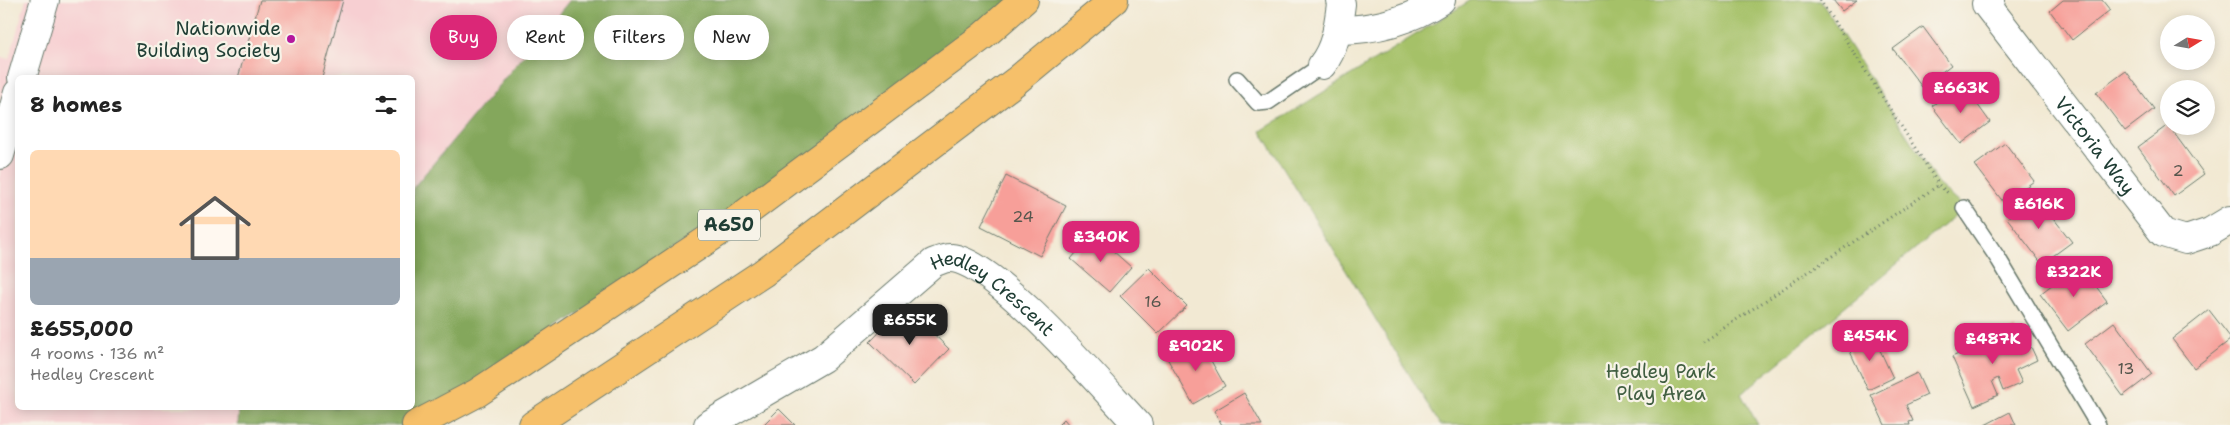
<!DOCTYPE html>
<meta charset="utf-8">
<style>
:root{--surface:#fff;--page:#f2f2f2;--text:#222;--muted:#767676;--accent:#db2777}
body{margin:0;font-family:"Shantell Sans",sans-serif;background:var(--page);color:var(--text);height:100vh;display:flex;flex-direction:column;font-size:19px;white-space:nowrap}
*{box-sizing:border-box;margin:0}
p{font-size:16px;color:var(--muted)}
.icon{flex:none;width:28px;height:28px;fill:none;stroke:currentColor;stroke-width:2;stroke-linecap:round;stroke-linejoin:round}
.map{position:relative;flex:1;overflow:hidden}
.panel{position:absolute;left:15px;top:75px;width:400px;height:335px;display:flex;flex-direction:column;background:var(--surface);border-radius:8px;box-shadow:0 2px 12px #0003}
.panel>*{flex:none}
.banner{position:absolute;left:430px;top:15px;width:475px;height:45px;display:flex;gap:10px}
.needle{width:32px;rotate:79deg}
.controls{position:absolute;left:2160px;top:15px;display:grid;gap:10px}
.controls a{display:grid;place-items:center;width:55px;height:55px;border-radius:50%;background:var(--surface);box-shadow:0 2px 12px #0003;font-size:25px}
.price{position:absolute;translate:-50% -42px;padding:0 11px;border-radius:10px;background:var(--accent);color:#fff;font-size:16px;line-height:32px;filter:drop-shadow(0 1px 2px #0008)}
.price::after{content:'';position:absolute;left:50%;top:30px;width:15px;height:11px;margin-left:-8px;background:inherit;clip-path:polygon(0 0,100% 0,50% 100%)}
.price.on{background:#222;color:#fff}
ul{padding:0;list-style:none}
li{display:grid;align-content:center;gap:10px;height:265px;padding:0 15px}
li span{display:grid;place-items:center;height:155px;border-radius:8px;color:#555}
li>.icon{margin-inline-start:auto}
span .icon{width:90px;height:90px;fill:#fffc;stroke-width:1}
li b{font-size:21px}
h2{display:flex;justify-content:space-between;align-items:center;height:60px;padding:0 15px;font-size:21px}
.chip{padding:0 18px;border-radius:22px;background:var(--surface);box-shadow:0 2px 12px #0003;font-size:18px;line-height:45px}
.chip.on{background:var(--accent);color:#fff}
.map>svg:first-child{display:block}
</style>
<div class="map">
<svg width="2230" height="425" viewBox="0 0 2230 425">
<rect width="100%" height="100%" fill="#f7f3e8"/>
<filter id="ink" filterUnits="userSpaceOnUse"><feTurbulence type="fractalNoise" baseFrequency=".02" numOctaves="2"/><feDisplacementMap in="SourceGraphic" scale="10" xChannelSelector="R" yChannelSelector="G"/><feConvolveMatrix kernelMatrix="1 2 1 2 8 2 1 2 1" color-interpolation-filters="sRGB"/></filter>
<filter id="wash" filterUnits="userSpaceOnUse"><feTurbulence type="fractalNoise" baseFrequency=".0096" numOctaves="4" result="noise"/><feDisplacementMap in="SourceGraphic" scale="20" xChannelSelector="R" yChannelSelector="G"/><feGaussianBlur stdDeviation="1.12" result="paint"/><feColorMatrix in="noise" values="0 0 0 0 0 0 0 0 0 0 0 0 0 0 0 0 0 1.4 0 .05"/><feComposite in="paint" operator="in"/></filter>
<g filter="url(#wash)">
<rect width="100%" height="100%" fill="#f2e9d3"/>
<path fill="#f7cfd2" d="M26 0H570L413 188 412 78H18V408H239L238 425H0V57L9 59Z"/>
<path fill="#a5c168" stroke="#627f4e" d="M1471 0H1820L1939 185 1964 208 1741 394 1758 425H1440L1261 131Z"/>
<path fill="#84a75c" stroke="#527248" d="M570 0H1024L983 36 416 425H238L239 408H412L413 188Z"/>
<g id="blocks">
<path fill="#f79f99" d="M260 0H343L322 78H238Z
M1833 0H1857L1842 11Z
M2063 0H2102L2110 10 2072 40 2050 11Z
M1923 27 1951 65 1922 87 1893 49Z
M2126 71 2154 109 2125 131 2096 93Z
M1962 83 1990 122 1961 144 1932 106Z
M2168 125 2204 174 2174 196 2138 147Z
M2005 143 2034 181 2004 203 1975 165Z
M1006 176 1066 206 1040 256 981 226Z
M2036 196 2072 242 2042 264 2007 218Z
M1093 233 1131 267 1109 292 1071 259Z
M2079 264 2107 301 2068 331 2040 294Z
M1149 268 1187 306 1158 334 1120 296Z
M905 306 949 349 914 385 870 342Z
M2209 310 2230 337V340L2194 368 2172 339Z
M2114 322 2152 374 2123 396 2085 344Z
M2015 328 2025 350 2031 347 2037 360 2016 370 2022 383 2003 391 1998 378 1992 381 1998 395 1974 406 1952 357Z
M1872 333 1893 378 1868 390 1847 345Z
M1199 339 1225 386 1193 404 1167 358Z
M1917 373 1927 395 1906 405 1913 421 1909 422 1910 425H1885L1871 395Z
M1244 393 1262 425H1222L1214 411Z
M779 409 795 425H763Z
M2010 412 2016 425H1985Z
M1064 419 1069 425H1058Z"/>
</g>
</g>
<g filter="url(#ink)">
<use href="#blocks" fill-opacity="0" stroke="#69796c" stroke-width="1"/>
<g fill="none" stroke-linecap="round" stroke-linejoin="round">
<defs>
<path id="lane" d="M1237 79 1258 103 1268 102 1322 65
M1964 208 1999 260 2098 425"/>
<g id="street">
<path id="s1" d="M1991 0 1986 4 2163 233 2186 240 2210 232 2230 220"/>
<path d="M1337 30C1376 30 1409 21 1441 0"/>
<path d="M1322 65C1336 47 1338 26 1341 4L1340 0"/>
<path d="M22 78 45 0"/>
<path d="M0 155 18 93"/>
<path id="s2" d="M708 425 823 358 933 263C938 261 946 257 951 258 995 261 1105 390 1138 425"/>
</g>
<path id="highway" d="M416 425 477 393 731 224 983 36 1024 0
M533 425 763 273 1016 81 1114 0"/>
</defs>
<use href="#lane" stroke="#69796c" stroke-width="18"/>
<use href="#street" stroke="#69796c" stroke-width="30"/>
<use href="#highway" stroke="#69796c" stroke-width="30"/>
<path stroke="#69796c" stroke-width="3" stroke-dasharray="1 4" stroke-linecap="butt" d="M1820 0 1939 185 1948 193
M1703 342 1939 185"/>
<use href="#lane" stroke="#fff" stroke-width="15"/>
<use href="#street" stroke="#fff" stroke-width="28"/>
<use href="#highway" stroke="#f6c06b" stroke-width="28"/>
</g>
</g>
<circle fill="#b5179e" stroke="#f7f3e8" stroke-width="2" cx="291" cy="39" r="5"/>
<g text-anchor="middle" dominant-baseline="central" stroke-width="4.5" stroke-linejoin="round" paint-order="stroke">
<g font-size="16" fill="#55564d">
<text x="2178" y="170">2</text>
<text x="1023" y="216">24</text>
<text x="1153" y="301">16</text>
<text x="2126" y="368">13</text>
</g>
<rect fill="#f7f3e8" stroke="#60746a" stroke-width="1" x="698" y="209.5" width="62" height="31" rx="4"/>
<g font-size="18" font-weight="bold" fill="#1f3d34">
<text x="729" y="225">A650</text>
</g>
<g font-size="19" fill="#1f3d34" stroke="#f7f3e8" text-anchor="end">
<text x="281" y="28">Nationwide<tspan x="281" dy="22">Building Society</tspan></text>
</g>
<g font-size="19" fill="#1f3d34" stroke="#f7f3e8">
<text stroke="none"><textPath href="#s1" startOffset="185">Victoria Way</textPath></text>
<text stroke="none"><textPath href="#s2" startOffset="350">Hedley Crescent</textPath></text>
</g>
<g font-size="19" fill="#405e41" stroke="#f7f3e8">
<text x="1661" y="371">Hedley Park<tspan x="1661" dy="22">Play Area</tspan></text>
</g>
</g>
</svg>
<div class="controls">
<a><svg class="needle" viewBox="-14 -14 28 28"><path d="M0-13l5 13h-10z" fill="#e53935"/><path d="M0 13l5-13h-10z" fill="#767676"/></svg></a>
<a><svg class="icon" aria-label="layers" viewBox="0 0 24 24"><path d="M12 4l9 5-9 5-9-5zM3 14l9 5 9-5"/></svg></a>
</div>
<b class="price" style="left:1961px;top:114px">£663K</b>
<b class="price" style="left:2039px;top:230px">£616K</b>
<b class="price" style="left:1101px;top:263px">£340K</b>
<b class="price" style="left:2074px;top:298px">£322K</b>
<b class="price on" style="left:910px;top:346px">£655K</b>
<b class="price" style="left:1870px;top:362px">£454K</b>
<b class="price" style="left:1993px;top:365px">£487K</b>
<b class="price" style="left:1196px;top:372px">£902K</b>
<div class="banner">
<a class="chip on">Buy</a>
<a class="chip">Rent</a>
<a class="chip">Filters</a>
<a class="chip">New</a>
</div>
<section class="panel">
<h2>8 homes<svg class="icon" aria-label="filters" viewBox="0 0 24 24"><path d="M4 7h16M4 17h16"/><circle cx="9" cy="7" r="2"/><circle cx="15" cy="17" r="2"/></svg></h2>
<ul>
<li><span style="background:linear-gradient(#ffd9b3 70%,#9aa5b1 0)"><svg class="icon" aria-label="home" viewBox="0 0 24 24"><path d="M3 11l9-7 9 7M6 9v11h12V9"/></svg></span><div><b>£655,000</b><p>4 rooms · 136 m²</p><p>Hedley Crescent</p></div></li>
</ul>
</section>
</div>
